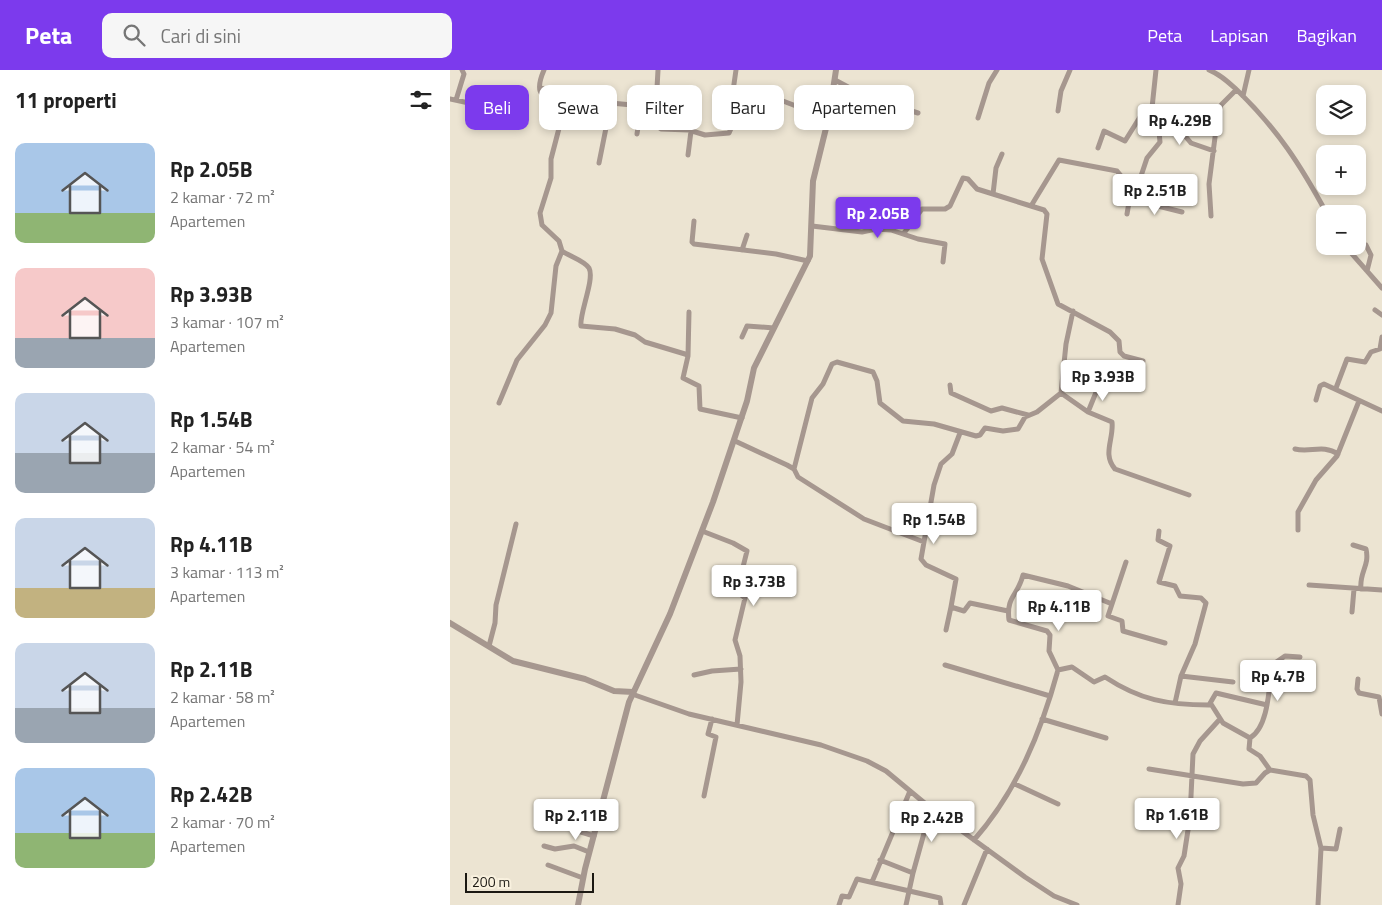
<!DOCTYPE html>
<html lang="id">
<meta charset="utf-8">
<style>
:root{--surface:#fff;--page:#f6f6f6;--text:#222;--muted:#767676;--accent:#7c3aed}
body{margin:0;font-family:"Titillium Web",sans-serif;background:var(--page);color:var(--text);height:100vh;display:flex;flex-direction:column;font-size:19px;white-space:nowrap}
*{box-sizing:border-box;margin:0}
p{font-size:16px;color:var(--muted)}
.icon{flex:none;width:28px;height:28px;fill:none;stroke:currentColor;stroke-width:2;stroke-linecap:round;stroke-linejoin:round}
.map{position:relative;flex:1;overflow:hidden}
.drawer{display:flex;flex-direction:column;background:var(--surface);width:450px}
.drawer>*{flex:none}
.guide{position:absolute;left:15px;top:15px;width:475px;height:45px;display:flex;gap:10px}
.tools{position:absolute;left:866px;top:15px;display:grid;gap:10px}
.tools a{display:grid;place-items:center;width:50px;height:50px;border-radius:10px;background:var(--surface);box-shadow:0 2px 8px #0003;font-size:25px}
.scale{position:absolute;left:15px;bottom:12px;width:129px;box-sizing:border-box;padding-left:5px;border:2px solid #1b1812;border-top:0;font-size:14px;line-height:18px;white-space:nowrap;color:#1b1812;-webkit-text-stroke:4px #f9f1df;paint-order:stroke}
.price{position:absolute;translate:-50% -42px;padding:0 11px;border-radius:5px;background:#fff;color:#222;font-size:16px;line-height:32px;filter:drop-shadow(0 1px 2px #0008)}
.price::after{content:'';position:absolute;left:50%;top:30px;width:15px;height:11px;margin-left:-8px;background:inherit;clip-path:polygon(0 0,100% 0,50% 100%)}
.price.current{background:var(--accent);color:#fff}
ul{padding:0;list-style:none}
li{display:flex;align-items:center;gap:15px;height:125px;padding:0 15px}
li span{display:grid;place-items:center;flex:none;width:140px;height:100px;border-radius:10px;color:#555}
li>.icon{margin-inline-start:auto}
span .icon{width:60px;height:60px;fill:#fffc;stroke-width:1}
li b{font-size:21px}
h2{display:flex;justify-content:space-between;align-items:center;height:60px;padding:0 15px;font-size:21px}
.pill{padding:0 18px;border-radius:10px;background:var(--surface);box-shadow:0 2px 8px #0003;font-size:18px;line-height:45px}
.pill.current{background:var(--accent);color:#fff}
header{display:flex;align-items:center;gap:30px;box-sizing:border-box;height:70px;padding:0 25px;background:var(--accent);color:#fff}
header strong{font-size:24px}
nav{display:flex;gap:28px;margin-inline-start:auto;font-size:18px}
.search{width:350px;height:45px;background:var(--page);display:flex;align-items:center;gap:12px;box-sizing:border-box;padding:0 18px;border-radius:10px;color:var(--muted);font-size:19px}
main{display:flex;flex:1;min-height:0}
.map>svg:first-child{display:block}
</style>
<header>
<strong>Peta</strong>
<div class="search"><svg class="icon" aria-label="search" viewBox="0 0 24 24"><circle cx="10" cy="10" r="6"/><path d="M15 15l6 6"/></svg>Cari di sini</div>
<nav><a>Peta</a><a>Lapisan</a><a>Bagikan</a></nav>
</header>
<main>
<section class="drawer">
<h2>11 properti<svg class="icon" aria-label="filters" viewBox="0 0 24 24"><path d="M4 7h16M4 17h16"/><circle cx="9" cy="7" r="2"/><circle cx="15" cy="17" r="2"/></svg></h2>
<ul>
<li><span style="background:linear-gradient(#a9c7e8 70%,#8fb573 0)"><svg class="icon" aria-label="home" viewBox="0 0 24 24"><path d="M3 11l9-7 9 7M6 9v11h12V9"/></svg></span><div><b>Rp 2.05B</b><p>2 kamar · 72 m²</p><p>Apartemen</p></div></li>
<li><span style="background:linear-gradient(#f6c9c9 70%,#9aa5b1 0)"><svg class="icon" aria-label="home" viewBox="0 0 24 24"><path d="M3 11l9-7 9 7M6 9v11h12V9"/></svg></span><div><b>Rp 3.93B</b><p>3 kamar · 107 m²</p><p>Apartemen</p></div></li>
<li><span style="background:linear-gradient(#c9d6e8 60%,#9aa5b1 0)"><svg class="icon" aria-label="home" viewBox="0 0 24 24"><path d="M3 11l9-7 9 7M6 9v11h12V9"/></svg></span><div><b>Rp 1.54B</b><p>2 kamar · 54 m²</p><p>Apartemen</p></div></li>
<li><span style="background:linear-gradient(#c9d6e8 70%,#c2b280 0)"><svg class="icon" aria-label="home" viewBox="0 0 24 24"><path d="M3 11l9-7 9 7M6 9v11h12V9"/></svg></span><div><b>Rp 4.11B</b><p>3 kamar · 113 m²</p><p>Apartemen</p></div></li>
<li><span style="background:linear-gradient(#c9d6e8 65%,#9aa5b1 0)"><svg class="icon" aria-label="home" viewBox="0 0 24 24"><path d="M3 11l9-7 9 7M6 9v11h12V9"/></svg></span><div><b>Rp 2.11B</b><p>2 kamar · 58 m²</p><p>Apartemen</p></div></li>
<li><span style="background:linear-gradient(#a9c7e8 65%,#8fb573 0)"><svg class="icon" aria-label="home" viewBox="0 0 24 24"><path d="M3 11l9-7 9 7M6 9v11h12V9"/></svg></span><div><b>Rp 2.42B</b><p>2 kamar · 70 m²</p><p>Apartemen</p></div></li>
</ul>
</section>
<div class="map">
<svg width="932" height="835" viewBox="0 0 932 835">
<rect width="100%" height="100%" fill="#ece4d2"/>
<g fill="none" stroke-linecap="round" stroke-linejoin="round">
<path stroke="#a6978f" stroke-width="5" d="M286 0 281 35 322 46 330 32 333 31 359 41 379 46
M759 0C771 5 778 12 787 20 828 60 850 94 877 144
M385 10 415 26 468 43
M90 18 161 33 203 37 206 36 208 0
M793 26 799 0
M0 29 19 33 25 37
M6 30 14 4 12 0
M608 41 611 21 620 0
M528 48 539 13 547 0
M707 49 730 60 741 73 764 81
M188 53 207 56 211 59 239 60 255 65 279 63 290 38
M187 64 191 37
M648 78 654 61 675 71 690 47 702 38
M552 84 546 98 543 124 581 136 609 90 667 101 672 107 690 109 697 88 710 72 708 51 702 38 706 0
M238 85 241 61
M149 93 161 33
M679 132H692L732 142
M581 136 594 140 597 144 592 189 608 234 660 262 669 271 670 282 674 286 693 291
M677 144 683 109
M761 146 759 114 768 44 771 35 786 20
M244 151 242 172 244 174 326 184 358 191
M362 156 412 162 426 159 441 160 468 169 495 174 493 192
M454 163 472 139H495L500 136 513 108 518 109 527 119 543 124
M916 175 921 185 917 201
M895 176 932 218
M292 180 297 165
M112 181C119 186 135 191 139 198 145 209 129 244 131 256L165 259 185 265 195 272 235 284 238 286 233 308 249 316 250 339 292 348
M925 240 932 245
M623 241 616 274 611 323 638 342 662 352C664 369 652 384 665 399L739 425
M292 267 297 256 324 258
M238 286 239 242
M500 315 501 323 541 341 552 338 578 345
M886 318 897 289 915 292 921 282 930 279 932 267
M866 330 870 316 874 314 932 341
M49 333 67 290 95 255 101 243 106 196 112 181 109 171 92 155 90 143 101 108V89L113 43C102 25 80 32 94 0
M638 342 649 315
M510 363 502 384 491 394 484 415 471 489 476 495 506 509 501 537 514 541 520 533 558 541
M285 371 337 395 344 399 348 407 414 449 474 472
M845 379C860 383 873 374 888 384
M344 399 362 328 373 314 382 294 387 292 423 302 427 311 430 333 453 351 484 354 526 366 530 365 535 358 553 361 568 359 575 347 587 342 611 323
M848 460V442L866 410 887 386 909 331
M252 461 283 473 297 481 287 521 295 528 285 570 290 586 291 612 287 655
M709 461 708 470 720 476 709 512 725 516 730 526 751 528 756 533 745 574 731 606 725 633
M903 475 916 479C920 496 909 502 911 519
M859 515 932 520
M662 534 676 492
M902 542 904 519
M496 560 501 537
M39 576 45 553 46 535 66 454
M495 595 600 626
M608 600 622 597 644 612 655 607C690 630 717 635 759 635L766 623 817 635
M244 605 262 601 291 599
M731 606 783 612
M908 609 907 619 909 623 929 627 932 644
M182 624 239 644 371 675 417 691 436 701 483 740 575 807 604 826 627 835
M761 634 773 653 800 668 799 679 810 686 820 700
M592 649 656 668
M800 668C819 657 819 616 822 595L835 586 850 587
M699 699 793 714 806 713 815 703 820 700 856 706 860 710 863 745 871 778 868 835
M565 714 608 734
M254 726 266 667 258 664 262 649
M115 757 144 766
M524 770C567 721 591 662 608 600L599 581 600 565 597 561 559 550C556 526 568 526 573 505L618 516 662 534 658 546 672 551 673 561 715 573
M94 776 105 779 124 776 139 782
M871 778 886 779 890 759
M430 790 463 803 456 835
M98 795 133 808
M463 803 481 738
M422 812 460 721
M389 835 392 826 399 827 407 809 490 828 491 835
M514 835 537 779
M728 835 731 814 728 798 734 786 740 747 743 684 750 671 770 649"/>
<path stroke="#a6978f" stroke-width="6" d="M0 553 63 591 135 609 164 621 183 622
M128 835 135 799 179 632 220 544 263 432 297 331 304 298 360 186 363 111 379 46 386 0"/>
</g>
</svg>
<div class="tools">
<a><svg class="icon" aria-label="layers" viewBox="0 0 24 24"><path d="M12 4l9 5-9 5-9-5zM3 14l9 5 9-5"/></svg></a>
<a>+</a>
<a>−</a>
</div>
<div class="scale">200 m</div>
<b class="price" style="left:730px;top:76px">Rp 4.29B</b>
<b class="price" style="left:705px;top:146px">Rp 2.51B</b>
<b class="price current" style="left:428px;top:169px">Rp 2.05B</b>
<b class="price" style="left:653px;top:332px">Rp 3.93B</b>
<b class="price" style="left:484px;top:475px">Rp 1.54B</b>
<b class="price" style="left:304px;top:537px">Rp 3.73B</b>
<b class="price" style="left:609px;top:562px">Rp 4.11B</b>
<b class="price" style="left:828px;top:632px">Rp 4.7B</b>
<b class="price" style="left:727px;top:770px">Rp 1.61B</b>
<b class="price" style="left:126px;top:771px">Rp 2.11B</b>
<b class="price" style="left:482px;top:773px">Rp 2.42B</b>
<div class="guide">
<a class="pill current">Beli</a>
<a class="pill">Sewa</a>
<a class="pill">Filter</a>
<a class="pill">Baru</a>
<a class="pill">Apartemen</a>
</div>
</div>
</main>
